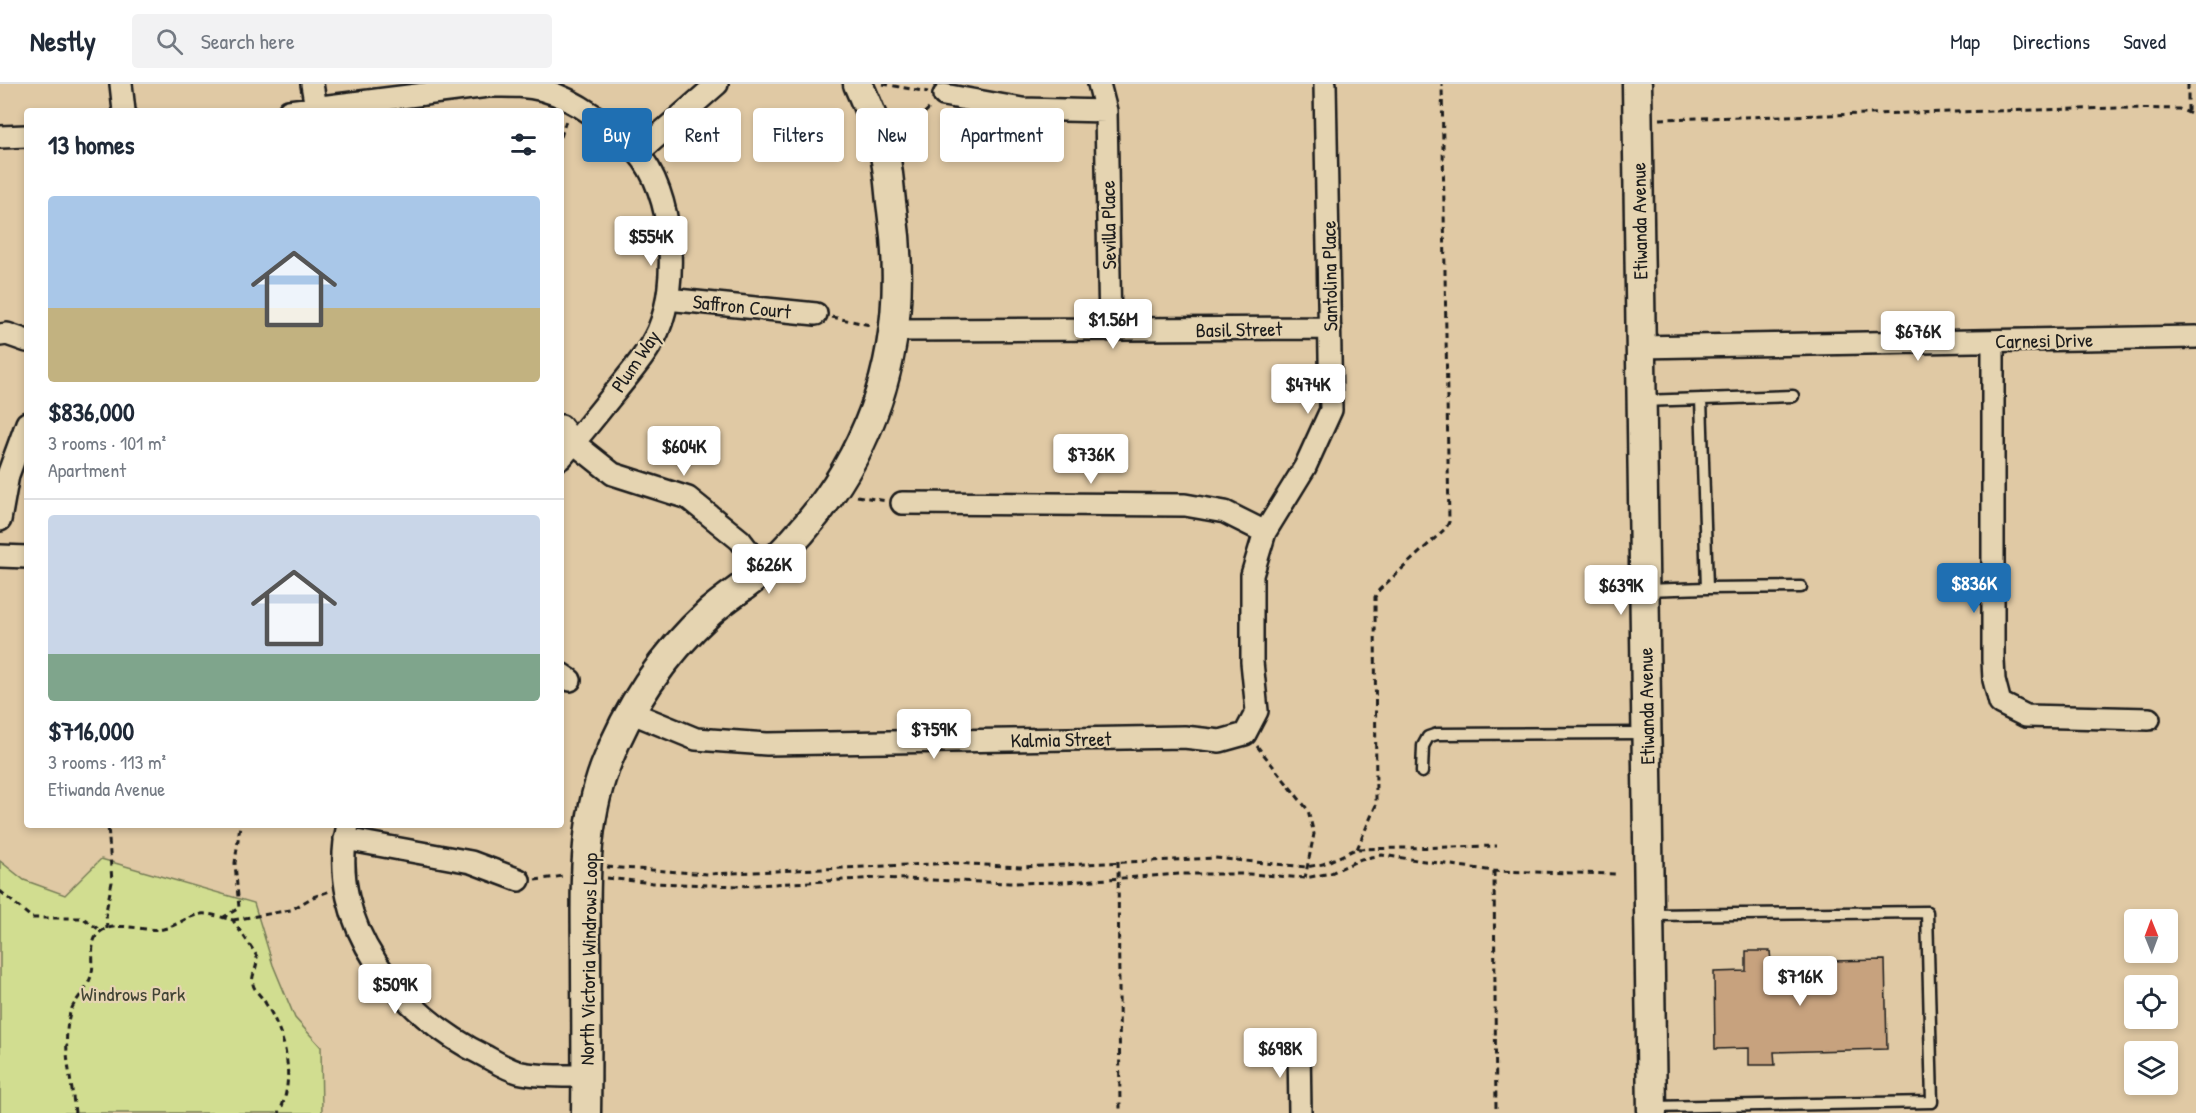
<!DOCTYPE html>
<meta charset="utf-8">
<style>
:root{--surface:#fff;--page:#f2f2f3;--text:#1f2937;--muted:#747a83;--line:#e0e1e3;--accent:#1f6fb2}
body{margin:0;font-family:"Patrick Hand",sans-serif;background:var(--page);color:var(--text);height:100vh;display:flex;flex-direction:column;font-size:22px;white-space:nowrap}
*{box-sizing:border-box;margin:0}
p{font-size:20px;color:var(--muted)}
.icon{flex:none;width:33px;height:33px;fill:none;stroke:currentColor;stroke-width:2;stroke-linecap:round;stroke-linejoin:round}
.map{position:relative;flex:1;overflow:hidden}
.side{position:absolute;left:24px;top:24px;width:540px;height:720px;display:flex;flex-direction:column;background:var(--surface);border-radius:6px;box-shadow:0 3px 9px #0003}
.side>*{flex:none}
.top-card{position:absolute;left:582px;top:24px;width:570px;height:54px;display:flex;gap:12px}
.needle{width:39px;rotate:359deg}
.controls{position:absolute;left:2124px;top:825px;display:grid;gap:12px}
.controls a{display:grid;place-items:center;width:54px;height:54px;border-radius:6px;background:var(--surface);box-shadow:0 3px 9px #0003;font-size:30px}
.price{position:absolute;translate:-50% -51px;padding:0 14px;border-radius:6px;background:#fff;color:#222;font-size:20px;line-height:39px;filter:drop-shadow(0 2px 3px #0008)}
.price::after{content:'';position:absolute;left:50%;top:36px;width:18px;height:14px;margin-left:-9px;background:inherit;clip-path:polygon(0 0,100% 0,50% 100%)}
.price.current{background:var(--accent);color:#fff}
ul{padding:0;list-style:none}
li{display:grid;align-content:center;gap:12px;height:318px;padding:0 24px}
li+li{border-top:2px solid var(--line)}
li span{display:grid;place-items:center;height:186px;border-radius:6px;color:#555}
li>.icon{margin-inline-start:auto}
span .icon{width:108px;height:108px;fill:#fffc;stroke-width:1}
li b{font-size:26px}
h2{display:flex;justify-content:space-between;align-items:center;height:72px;padding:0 24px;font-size:26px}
.pill{padding:0 21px;border-radius:6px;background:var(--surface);box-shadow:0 3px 9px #0003;font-size:21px;line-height:54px}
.pill.current{background:var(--accent);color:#fff}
header{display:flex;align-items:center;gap:36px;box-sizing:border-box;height:84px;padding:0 30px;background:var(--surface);border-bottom:2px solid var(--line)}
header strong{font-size:28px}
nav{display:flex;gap:33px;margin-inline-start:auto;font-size:21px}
.search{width:420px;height:54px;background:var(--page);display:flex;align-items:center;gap:15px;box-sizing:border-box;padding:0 21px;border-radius:6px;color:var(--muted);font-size:22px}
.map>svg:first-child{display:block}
</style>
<header>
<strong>Nestly</strong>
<div class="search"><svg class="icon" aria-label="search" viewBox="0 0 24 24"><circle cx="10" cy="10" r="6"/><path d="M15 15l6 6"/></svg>Search here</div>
<nav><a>Map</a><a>Directions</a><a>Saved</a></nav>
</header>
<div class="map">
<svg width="2196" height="1029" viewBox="0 0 2196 1029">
<rect width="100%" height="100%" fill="#e0c9a4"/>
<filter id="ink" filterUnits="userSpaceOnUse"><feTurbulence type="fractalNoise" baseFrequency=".0167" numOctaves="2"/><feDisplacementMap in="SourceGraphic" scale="12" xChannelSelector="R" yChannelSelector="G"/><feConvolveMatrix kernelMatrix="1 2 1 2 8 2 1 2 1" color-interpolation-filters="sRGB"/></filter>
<g filter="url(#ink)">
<path fill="#d1dd90" stroke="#767c56" stroke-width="1.5" d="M101 775 254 819 273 881 295 934 321 963 322 1029H0V777L24 796 65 811Z"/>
<path fill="#c7a27e" stroke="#1c1c1c" stroke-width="1.5" d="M1746 867H1770L1771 878 1885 876 1887 965 1774 968 1775 981H1749V964L1715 965 1714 888 1746 887Z"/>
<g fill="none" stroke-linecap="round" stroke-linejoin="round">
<defs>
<path id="lane" d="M1641 317 1793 312
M1707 504 1801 503
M1645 506 1707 504 1701 315
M1422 688 1423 662 1428 653 1437 650 1646 649
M1650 831 1927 828 1932 1018 1652 1023"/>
<path id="street" d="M121 0 124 27
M312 0 316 24
M1099 0 1106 27 1110 246
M944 11 1022 25 1106 27
M289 27 488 2C507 2 525 1 543 6 576 15 614 44 637 68 674 109 679 199 658 247 648 269 631 288 616 307 598 329 580 352 561 374
M0 53 27 52
M638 69 717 0
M667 215 816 230
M895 246 1330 244
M0 251 7 250 27 257
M1993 257V576L1994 596 2000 619 2026 632 2149 635
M1640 263 2196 253
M561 342 574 359 613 390 688 414 740 456 763 486
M902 419 1185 421 1225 428 1265 448
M0 436 8 391 27 339
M0 472 27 473
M561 590 570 596
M630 628 696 655 767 660 1184 653 1220 657 1245 650 1257 627 1252 578V491L1265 448 1305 383 1331 326 1325 0
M348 741C325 840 400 931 485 972 496 978 510 987 522 989 543 993 566 992 587 992
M345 755 471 778 519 796
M1299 961 1300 1029"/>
<path id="secondary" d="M1637 0 1652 1029
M586 1029C587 976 586 922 586 869 585 808 583 741 605 683 628 622 662 572 710 528 727 513 747 501 764 486 870 389 912 268 892 126 889 106 889 83 883 64 877 42 867 21 858 0"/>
</defs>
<use href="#lane" stroke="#1c1c1c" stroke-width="15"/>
<use href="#street" stroke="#1c1c1c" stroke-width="26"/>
<use href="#secondary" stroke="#1c1c1c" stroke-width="33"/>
<path stroke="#1c1c1c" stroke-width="3" stroke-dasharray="6 4.5" stroke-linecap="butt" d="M883 0 928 8
M2188 0V28
M1660 35 2118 24 2179 25 2196 32
M901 50 932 22
M561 53 566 36
M832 233 870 241
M857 412 886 417
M1257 662 1308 726 1314 750 1305 794
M1357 765 1376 721 1375 513 1379 506 1446 444 1449 438 1442 0
M1118 777 1120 1029
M607 783 709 790 953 779 1020 783 1215 774 1306 783 1323 780 1356 765 1497 762
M1494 787 1496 1029
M607 794 653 799 739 802 878 794 1009 799 1065 798 1180 790H1249L1305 794 1331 789 1361 775 1382 771 1494 787 1619 790
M535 796 564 792
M0 807 32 834H83L101 847
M222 834 239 824 235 779 240 741
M233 836 291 826 313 813 330 807
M107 845 106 827 112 798 108 741
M75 1029C72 997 62 965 69 933 72 916 89 906 92 888 95 874 87 855 103 846 121 837 144 848 163 845 177 842 187 832 201 830 211 829 223 834 233 836 237 844 257 869 257 874 258 885 248 894 255 905 258 910 263 914 266 920 286 951 296 995 279 1029"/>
<use href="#lane" stroke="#e5d4b1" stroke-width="10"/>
<use href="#street" stroke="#e5d4b1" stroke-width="21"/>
<use href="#secondary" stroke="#e5d4b1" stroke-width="28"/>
</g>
</g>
<g text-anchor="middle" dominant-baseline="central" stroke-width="4.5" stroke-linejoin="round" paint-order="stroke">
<g font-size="20" fill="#1c1c1c" stroke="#e5d4b1">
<text transform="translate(1639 137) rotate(-91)">Etiwanda Avenue</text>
<text transform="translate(1108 141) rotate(-91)">Sevilla Place</text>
<text transform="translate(1329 192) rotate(-91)">Santolina Place</text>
<text transform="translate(742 222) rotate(6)">Saffron Court</text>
<text transform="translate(1239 245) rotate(-1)">Basil Street</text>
<text transform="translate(2044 256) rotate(-1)">Carnesi Drive</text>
<text transform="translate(635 277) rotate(-56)">Plum Way</text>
<text transform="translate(1646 622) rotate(-91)">Etiwanda Avenue</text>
<text transform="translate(1061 655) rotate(-1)">Kalmia Street</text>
<text transform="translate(588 875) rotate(-89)">North Victoria Windrows Loop</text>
</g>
<g font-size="20" fill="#404333" stroke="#e5d4b1">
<text x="133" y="909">Windrows Park</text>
</g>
</g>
</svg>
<div class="controls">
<a><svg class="needle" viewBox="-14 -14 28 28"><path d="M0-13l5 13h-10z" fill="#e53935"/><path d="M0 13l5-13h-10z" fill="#747a83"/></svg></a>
<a><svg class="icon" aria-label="locate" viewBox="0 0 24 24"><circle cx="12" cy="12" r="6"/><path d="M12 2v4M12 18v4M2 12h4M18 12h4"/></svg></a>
<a><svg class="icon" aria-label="layers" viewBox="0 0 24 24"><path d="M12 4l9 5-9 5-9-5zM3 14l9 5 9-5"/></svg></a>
</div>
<b class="price" style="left:651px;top:183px">$554K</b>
<b class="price" style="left:1113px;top:266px">$1.56M</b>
<b class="price" style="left:1918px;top:278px">$676K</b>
<b class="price" style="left:1308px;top:331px">$474K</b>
<b class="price" style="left:684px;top:393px">$604K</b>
<b class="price" style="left:1091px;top:401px">$736K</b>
<b class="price" style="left:769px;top:511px">$626K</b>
<b class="price current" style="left:1974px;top:530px">$836K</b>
<b class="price" style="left:1621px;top:532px">$639K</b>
<b class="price" style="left:934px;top:676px">$759K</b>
<b class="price" style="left:1800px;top:923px">$716K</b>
<b class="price" style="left:395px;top:931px">$509K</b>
<b class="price" style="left:1280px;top:995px">$698K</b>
<div class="top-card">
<a class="pill current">Buy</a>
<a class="pill">Rent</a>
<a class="pill">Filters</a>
<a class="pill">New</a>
<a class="pill">Apartment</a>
</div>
<section class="side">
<h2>13 homes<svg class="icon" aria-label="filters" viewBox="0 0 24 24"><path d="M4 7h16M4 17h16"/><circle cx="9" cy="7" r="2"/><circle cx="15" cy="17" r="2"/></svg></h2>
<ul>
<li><span style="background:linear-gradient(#a9c7e8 60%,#c2b280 0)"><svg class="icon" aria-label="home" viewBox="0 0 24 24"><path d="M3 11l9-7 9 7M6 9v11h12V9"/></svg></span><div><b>$836,000</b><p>3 rooms · 101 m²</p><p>Apartment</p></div></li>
<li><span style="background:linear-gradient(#c9d6e8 75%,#7fa58c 0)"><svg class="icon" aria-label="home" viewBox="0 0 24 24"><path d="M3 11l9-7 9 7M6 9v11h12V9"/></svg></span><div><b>$716,000</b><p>3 rooms · 113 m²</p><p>Etiwanda Avenue</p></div></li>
</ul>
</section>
</div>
